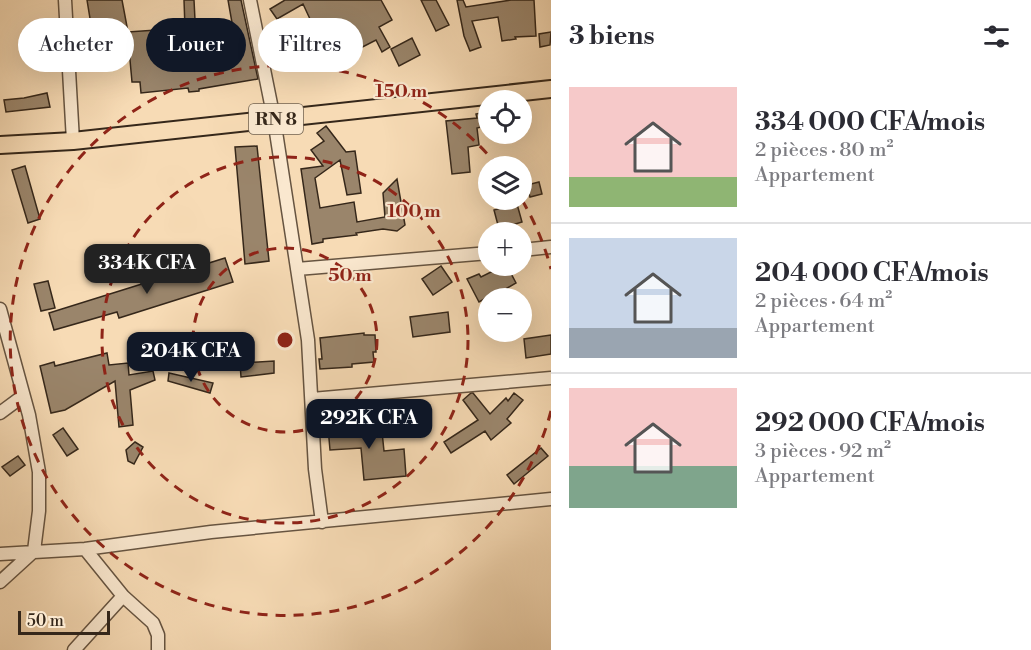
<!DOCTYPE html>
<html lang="fr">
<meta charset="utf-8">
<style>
:root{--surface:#fff;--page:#f7f7f7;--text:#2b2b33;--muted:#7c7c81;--line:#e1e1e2;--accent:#111827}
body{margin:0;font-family:"Libre Bodoni",serif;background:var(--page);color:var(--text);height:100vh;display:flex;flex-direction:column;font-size:22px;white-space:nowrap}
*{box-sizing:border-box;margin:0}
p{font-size:20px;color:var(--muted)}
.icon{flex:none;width:33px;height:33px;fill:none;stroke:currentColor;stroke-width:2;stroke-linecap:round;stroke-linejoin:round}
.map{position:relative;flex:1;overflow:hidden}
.sheet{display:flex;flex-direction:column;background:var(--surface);width:480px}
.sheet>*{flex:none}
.top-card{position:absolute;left:18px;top:18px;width:442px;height:54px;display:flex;gap:12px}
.buttons{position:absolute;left:478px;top:90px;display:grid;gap:12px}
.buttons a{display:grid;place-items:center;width:54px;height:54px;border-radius:50%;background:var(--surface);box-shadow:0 6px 24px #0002;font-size:30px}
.scale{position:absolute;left:18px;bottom:15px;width:92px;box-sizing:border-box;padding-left:6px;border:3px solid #35271a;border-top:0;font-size:16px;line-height:21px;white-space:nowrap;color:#35271a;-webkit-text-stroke:4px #fae8cf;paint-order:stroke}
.price{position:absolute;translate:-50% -51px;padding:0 14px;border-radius:12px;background:var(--accent);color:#fff;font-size:20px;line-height:39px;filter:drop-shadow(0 2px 3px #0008)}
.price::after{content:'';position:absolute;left:50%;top:36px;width:18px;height:14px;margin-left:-9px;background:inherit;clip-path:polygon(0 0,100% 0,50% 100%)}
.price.active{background:#222;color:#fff}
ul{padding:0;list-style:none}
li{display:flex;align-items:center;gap:18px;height:150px;padding:0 18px}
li+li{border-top:2px solid var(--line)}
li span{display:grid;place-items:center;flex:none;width:168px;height:120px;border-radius:0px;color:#555}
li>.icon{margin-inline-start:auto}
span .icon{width:72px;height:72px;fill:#fffc;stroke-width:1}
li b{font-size:26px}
h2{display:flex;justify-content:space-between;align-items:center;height:72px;padding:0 18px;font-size:26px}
.pill{padding:0 21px;border-radius:27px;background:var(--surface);box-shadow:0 6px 24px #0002;font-size:21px;line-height:54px}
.pill.active{background:var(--accent);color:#fff}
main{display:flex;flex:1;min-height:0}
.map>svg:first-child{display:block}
</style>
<main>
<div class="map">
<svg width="551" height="650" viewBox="0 0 551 650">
<rect width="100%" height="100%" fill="#f7dbb5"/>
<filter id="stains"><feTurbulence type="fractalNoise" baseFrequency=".00333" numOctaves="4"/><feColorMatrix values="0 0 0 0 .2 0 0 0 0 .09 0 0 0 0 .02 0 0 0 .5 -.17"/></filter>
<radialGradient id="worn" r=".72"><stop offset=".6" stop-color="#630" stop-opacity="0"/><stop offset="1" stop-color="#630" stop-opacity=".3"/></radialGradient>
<path fill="#9a856b" stroke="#35271a" stroke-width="1.5" d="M87 0H122L128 32 185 28 184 0H194L196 40 234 34 228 0H241L258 79 199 89V91L189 92 188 88 141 93 140 82H132L129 49 86 55 83 39 93 37Z
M285 0H381L392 20 379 27 390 47 382 52 376 40 343 57 338 47 319 55 310 37 317 34 303 4 277 19 270 9Z
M421 0H436L449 25 436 31Z
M457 0H463L466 7 511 0H534L536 36 515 37 516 39 502 41 498 17 472 21 481 47 470 51 464 36Z
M551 32 550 45 540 47 539 34Z
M412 38 420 55 399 66 391 49Z
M47 93 50 107 6 112 4 100 24 98Z
M489 111V125L477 128 479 145 468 147 470 172 452 174 446 121 477 118 476 114Z
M326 126 346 152 355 151 361 193 347 195 340 160 315 178 320 208 354 202 357 222 385 217 383 193 397 179 405 225 397 231 383 229 356 233 357 235 323 239V242L312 244 301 169 323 166 311 150 324 141 317 133Z
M257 146 269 261 245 264 235 147Z
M25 166 40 219 28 223 12 170Z
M539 182 542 194 530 197 527 185Z
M517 204 522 222 499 229 494 210Z
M225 258 233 282 119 318 117 312 54 330 49 313Z
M441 266 452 282 433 295 422 279Z
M503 266H507L516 283 502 291 506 298H486L479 302 467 279 479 274 481 277Z
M48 281 55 308 41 311 34 284Z
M448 312 450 332 413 337 410 317Z
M364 333V335H375L376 352H373L374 362 352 364V367L320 369 319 359H322L320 338Z
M551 335V354L526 358 524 339Z
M199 346 213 347V357H199Z
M107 353 109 365 128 363 129 375 153 371 155 380 130 390 133 425 119 427 115 381 65 410 51 413 40 366 54 362 55 366Z
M274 361V373L241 377 240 363Z
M169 373 213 383 210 393 168 381Z
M471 393H473L490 414 506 398 508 401 514 393 523 400 507 419 511 423 491 440 485 431 451 453 444 442 478 420 463 400Z
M381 422 384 451 404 449 406 476 364 480 361 448 330 450 328 427Z
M63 428 78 449 67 456 53 435Z
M135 442 143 447 134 464 128 461 126 450Z
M541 448 548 456 514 484 507 475Z
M18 456 25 465 10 476 2 467Z"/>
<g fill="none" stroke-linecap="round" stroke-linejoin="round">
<defs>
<path id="minor" d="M65 0 73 141
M250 0 274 119 308 340 315 469 322 522
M522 250 551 247
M297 269 489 253
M0 309 29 415 39 472V511L34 551 0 582
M312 399 551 378
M0 413 23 396
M85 549 123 596 153 623 158 635V650
M0 554 85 549 211 532 551 499
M74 650 123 596"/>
<path id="major" d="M0 145 73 141 551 89"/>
</defs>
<use href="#minor" stroke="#665441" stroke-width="15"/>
<use href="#major" stroke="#35271a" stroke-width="20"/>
<use href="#minor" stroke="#fae8cf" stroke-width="12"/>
<use href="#major" stroke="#f7dbb5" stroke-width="16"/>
</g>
<g fill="none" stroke="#8f2418" stroke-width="3" stroke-dasharray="10 8">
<circle cx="285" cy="340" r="92"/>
<circle cx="285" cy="340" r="183"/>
<path d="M551 411A275 275 0 1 1 497 165M522 200A275 275 0 0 1 551 269"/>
</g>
<g text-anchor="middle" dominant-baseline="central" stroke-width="4.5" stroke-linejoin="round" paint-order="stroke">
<rect fill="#fae8cf" stroke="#706150" stroke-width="1.5" x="249" y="104" width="54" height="30" rx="4.5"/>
<g font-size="18" font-weight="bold" fill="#35271a">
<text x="276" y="119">RN 8</text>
</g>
</g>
<circle cx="285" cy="340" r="9" fill="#8f2418" stroke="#fae8cf" stroke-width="3"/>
<g font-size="18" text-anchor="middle" font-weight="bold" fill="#8f2418" stroke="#fae8cf" stroke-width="4.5" stroke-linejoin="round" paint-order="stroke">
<text x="401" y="97">150 m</text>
<text x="414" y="217">100 m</text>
<text x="350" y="281">50 m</text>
</g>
<rect width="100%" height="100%" filter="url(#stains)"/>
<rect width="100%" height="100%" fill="url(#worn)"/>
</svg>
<div class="buttons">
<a><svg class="icon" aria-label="locate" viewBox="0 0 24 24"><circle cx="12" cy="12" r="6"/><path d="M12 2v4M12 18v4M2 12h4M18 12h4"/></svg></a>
<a><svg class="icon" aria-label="layers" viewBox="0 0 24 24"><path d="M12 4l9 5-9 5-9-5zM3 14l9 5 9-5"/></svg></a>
<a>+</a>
<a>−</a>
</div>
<div class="scale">50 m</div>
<b class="price active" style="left:147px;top:295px">334K CFA</b>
<b class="price" style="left:191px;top:383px">204K CFA</b>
<b class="price" style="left:369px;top:450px">292K CFA</b>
<div class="top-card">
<a class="pill">Acheter</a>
<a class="pill active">Louer</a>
<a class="pill">Filtres</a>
</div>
</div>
<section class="sheet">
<h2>3 biens<svg class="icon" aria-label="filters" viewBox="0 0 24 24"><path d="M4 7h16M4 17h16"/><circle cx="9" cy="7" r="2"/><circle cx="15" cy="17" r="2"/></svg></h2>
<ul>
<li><span style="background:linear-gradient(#f6c9c9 75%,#8fb573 0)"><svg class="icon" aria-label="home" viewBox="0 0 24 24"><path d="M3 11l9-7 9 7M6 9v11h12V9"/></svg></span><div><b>334 000 CFA/mois</b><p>2 pièces · 80 m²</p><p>Appartement</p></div></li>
<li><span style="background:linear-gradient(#c9d6e8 75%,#9aa5b1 0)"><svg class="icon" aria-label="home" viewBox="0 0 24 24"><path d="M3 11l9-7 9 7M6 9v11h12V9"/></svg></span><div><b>204 000 CFA/mois</b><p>2 pièces · 64 m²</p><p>Appartement</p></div></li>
<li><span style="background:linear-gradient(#f6c9c9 65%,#7fa58c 0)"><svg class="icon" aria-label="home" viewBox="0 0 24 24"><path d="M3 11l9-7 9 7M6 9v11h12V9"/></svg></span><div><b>292 000 CFA/mois</b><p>3 pièces · 92 m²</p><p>Appartement</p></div></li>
</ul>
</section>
</main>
